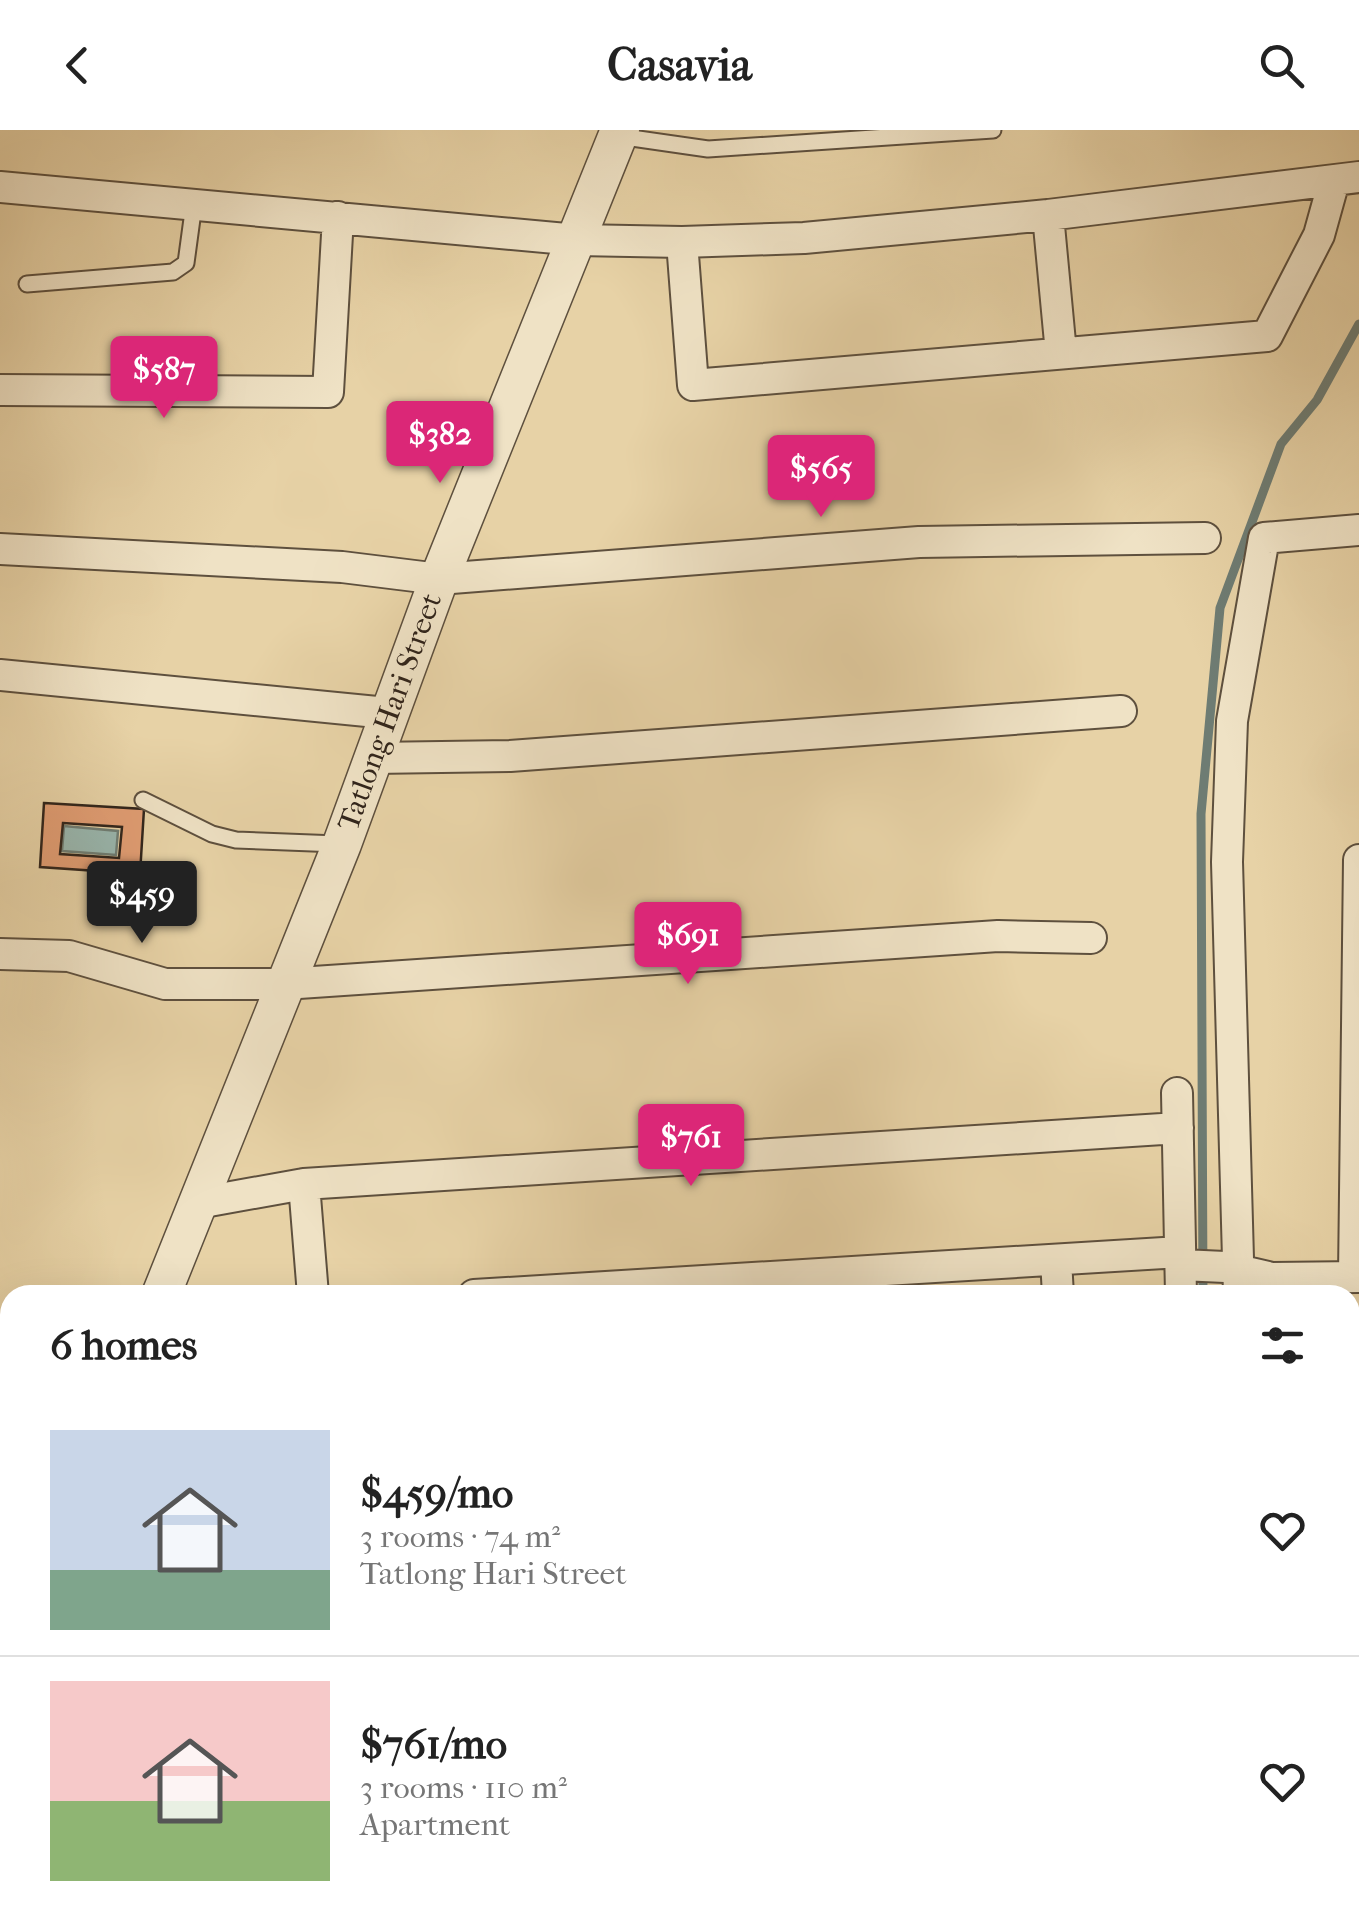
<!DOCTYPE html>
<meta charset="utf-8">
<style>
:root{--surface:#fff;--page:#f6f6f6;--text:#222;--muted:#767676;--line:#e0e0e0;--accent:#db2777}
body{margin:0;font-family:"IM FELL French Canon",serif;background:var(--page);color:var(--text);height:100vh;display:flex;flex-direction:column;font-size:38px;white-space:nowrap}
*{box-sizing:border-box;margin:0}
p{font-size:32px;color:var(--muted)}
.icon{flex:none;width:55px;height:55px;fill:none;stroke:currentColor;stroke-width:2;stroke-linecap:round;stroke-linejoin:round}
.map{position:relative;flex:1;overflow:hidden}
.sheet{position:absolute;left:0px;top:1155px;width:1360px;height:640px;display:flex;flex-direction:column;background:var(--surface);border-radius:30px 30px 0 0;box-shadow:0 10px 40px #0002}
.sheet>*{flex:none}
.price{position:absolute;translate:-50% -85px;padding:0 22px;border-radius:10px;background:var(--accent);color:#fff;font-size:32px;line-height:65px;filter:drop-shadow(0 2px 5px #0008)}
.price::after{content:'';position:absolute;left:50%;top:60px;width:30px;height:22px;margin-left:-15px;background:inherit;clip-path:polygon(0 0,100% 0,50% 100%)}
.price.current{background:#222;color:#fff}
ul{padding:0;list-style:none}
li{display:flex;align-items:center;gap:30px;height:250px;padding:0 50px}
li+li{border-top:2px solid var(--line)}
li span{display:grid;place-items:center;flex:none;width:280px;height:200px;border-radius:0px;color:#555}
li>.icon{margin-inline-start:auto}
span .icon{width:120px;height:120px;fill:#fffc;stroke-width:1}
li b{font-size:42px}
h2{display:flex;justify-content:space-between;align-items:center;height:120px;padding:0 50px;font-size:42px}
header{display:flex;justify-content:space-between;align-items:center;height:130px;padding:0 50px;background:var(--surface);font-size:45px;font-weight:700}
.map>svg:first-child{display:block}
</style>
<header><svg class="icon" aria-label="back" viewBox="0 0 24 24"><path d="M15 5l-7 7 7 7"/></svg>Casavia<svg class="icon" aria-label="search" viewBox="0 0 24 24"><circle cx="10" cy="10" r="6"/><path d="M15 15l6 6"/></svg></header>
<div class="map">
<svg width="1359" height="1795" viewBox="0 0 1359 1795">
<rect width="100%" height="100%" fill="#e7d2a6"/>
<filter id="stains"><feTurbulence type="fractalNoise" baseFrequency=".002" numOctaves="4"/><feColorMatrix values="0 0 0 0 .2 0 0 0 0 .09 0 0 0 0 .02 0 0 0 .5 -.17"/></filter>
<radialGradient id="worn" r=".72"><stop offset=".6" stop-color="#630" stop-opacity="0"/><stop offset="1" stop-color="#630" stop-opacity=".3"/></radialGradient>
<path fill="#98b6ae" stroke="#6e7c73" stroke-width="2.5" d="M64 696 118 701 116 725 62 721Z"/>
<g fill="none" stroke-linecap="round" stroke-linejoin="round">
<path stroke="#6e7c73" stroke-width="9" d="M1203 1165 1201 684 1220 478 1281 314 1317 270 1359 194
M1124 1795 1135 1785"/>
</g>
<path fill="#e19d73" stroke="#30241b" stroke-width="2.5" fill-rule="evenodd" d="M44 673 144 679 140 744 40 737ZM63 693 122 697 119 728 60 724Z
M839 1785H878L879 1795H839Z"/>
<g fill="none" stroke-linecap="round" stroke-linejoin="round">
<defs>
<path id="service" d="M618 6 708 19 993 0
M27 154 173 142 186 133 194 74
M143 670 212 704 236 710 338 714
M963 1795 973 1785"/>
<path id="minor" d="M0 57 577 110 682 112 804 108 1048 85 1359 47
M1048 85 1061 223
M682 112 693 255 1267 206 1319 105 1334 51
M0 260 328 262 338 87
M0 419 342 437 439 449 919 412 1205 408
M0 545 387 583
M373 628 510 626 1121 581
M0 824 69 826 165 854H284L998 806 1091 808
M1177 963 1181 1165
M304 1054 313 1165
M198 1073 304 1054 1178 998
M1056 1130 1058 1165
M1181 1135 1225 1137 1272 1148 1359 1147
M1354 1147 1359 730
M474 1165 1180 1122
M1239 1165 1227 732 1232 591 1264 408 1359 400
M1350 1290H1359
M0 1491 10 1494
M1348 1785V1795
M1218 1795 1219 1785"/>
<path id="tertiary" d="M161 1165 342 714 439 449 620 0
M0 1571 10 1545"/>
</defs>
<use href="#service" stroke="#5e503e" stroke-width="19"/>
<use href="#minor" stroke="#5e503e" stroke-width="34"/>
<use href="#tertiary" stroke="#5e503e" stroke-width="41"/>
<use href="#service" stroke="#efe2c5" stroke-width="15"/>
<use href="#minor" stroke="#efe2c5" stroke-width="30"/>
<use href="#tertiary" stroke="#efe2c5" stroke-width="38"/>
</g>
<g text-anchor="middle" dominant-baseline="central" stroke-width="9" stroke-linejoin="round" paint-order="stroke">
<g font-size="30" fill="#30241b" stroke="#efe2c5">
<text transform="translate(390 582) rotate(-70)">Tatlong Hari Street</text>
</g>
</g>
<rect width="100%" height="100%" filter="url(#stains)"/>
<rect width="100%" height="100%" fill="url(#worn)"/>
</svg>
<b class="price" style="left:164px;top:291px">$587</b>
<b class="price" style="left:440px;top:356px">$382</b>
<b class="price" style="left:821px;top:390px">$565</b>
<b class="price current" style="left:142px;top:816px">$459</b>
<b class="price" style="left:688px;top:857px">$691</b>
<b class="price" style="left:691px;top:1059px">$761</b>
<section class="sheet">
<h2>6 homes<svg class="icon" aria-label="filters" viewBox="0 0 24 24"><path d="M4 7h16M4 17h16"/><circle cx="9" cy="7" r="2"/><circle cx="15" cy="17" r="2"/></svg></h2>
<ul>
<li><span style="background:linear-gradient(#c9d6e8 70%,#7fa58c 0)"><svg class="icon" aria-label="home" viewBox="0 0 24 24"><path d="M3 11l9-7 9 7M6 9v11h12V9"/></svg></span><div><b>$459/mo</b><p>3 rooms · 74 m²</p><p>Tatlong Hari Street</p></div><svg class="icon" aria-label="heart" viewBox="0 0 24 24"><path d="M12 20l-8-8c-3-5 5-10 8-4 3-6 11-1 8 4z"/></svg></li>
<li><span style="background:linear-gradient(#f6c9c9 60%,#8fb573 0)"><svg class="icon" aria-label="home" viewBox="0 0 24 24"><path d="M3 11l9-7 9 7M6 9v11h12V9"/></svg></span><div><b>$761/mo</b><p>3 rooms · 110 m²</p><p>Apartment</p></div><svg class="icon" aria-label="heart" viewBox="0 0 24 24"><path d="M12 20l-8-8c-3-5 5-10 8-4 3-6 11-1 8 4z"/></svg></li>
</ul>
</section>
</div>
